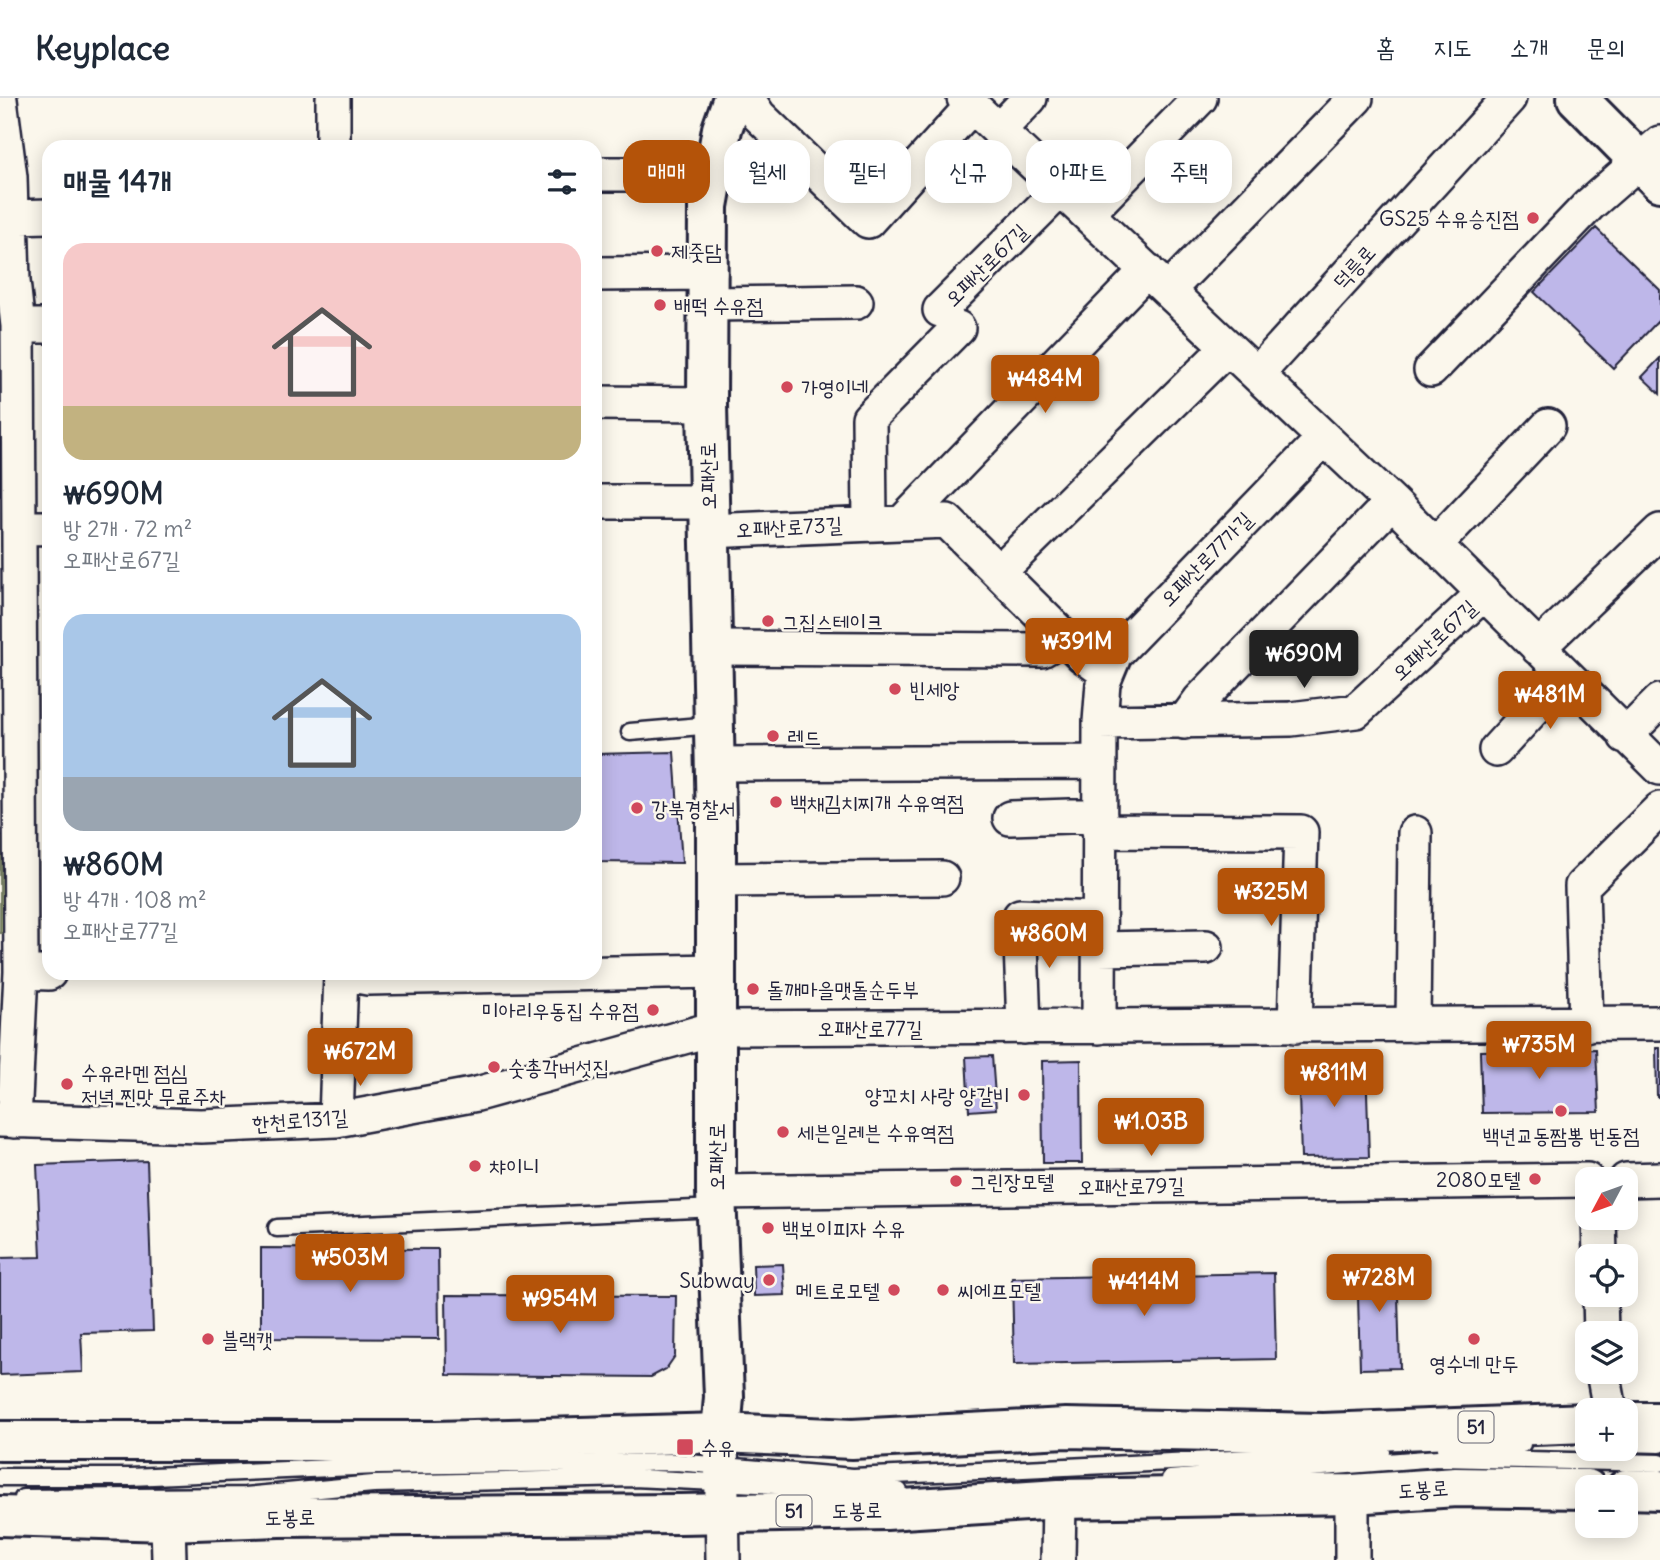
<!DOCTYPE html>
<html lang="ko">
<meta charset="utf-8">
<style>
:root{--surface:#fff;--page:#f2f2f3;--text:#1f2937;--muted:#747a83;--line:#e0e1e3;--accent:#b45309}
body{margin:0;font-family:Delius,"Poor Story",sans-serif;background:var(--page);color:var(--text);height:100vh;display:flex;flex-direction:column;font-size:26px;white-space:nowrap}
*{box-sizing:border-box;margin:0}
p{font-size:23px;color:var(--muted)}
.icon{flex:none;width:38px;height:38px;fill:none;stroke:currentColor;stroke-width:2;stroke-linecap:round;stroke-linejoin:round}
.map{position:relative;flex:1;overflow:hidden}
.side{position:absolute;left:42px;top:42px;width:560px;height:840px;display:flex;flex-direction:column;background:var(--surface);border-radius:21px;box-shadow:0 4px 18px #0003}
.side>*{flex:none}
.guide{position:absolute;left:623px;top:42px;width:665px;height:63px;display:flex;gap:14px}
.needle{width:46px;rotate:229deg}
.controls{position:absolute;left:1575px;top:1069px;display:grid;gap:14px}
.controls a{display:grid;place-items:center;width:63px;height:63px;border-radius:14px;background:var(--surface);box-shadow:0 4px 18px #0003;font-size:35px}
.price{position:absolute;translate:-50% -60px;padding:0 16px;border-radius:7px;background:var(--accent);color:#fff;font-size:23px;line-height:46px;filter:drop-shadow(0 2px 4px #0008)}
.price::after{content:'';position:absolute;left:50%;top:42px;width:21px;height:16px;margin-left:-10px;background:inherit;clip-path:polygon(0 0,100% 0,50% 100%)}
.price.selected{background:#222;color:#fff}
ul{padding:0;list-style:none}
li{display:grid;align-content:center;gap:14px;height:371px;padding:0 21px}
li span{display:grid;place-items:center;height:217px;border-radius:21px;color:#555}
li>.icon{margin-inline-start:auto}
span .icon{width:126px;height:126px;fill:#fffc;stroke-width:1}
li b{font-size:30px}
h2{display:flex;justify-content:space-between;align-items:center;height:84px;padding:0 21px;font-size:30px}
.tag{padding:0 24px;border-radius:21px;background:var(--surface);box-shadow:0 4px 18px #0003;font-size:24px;line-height:63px}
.tag.selected{background:var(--accent);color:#fff}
header{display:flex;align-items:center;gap:42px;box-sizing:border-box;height:98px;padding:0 35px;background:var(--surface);border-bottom:2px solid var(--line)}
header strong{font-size:33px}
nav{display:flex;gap:38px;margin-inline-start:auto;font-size:24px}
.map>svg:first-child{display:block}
</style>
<header>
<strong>Keyplace</strong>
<nav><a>홈</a><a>지도</a><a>소개</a><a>문의</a></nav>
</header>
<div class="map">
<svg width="1660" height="1462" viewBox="0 0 1660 1462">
<rect width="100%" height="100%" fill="#fbf7ec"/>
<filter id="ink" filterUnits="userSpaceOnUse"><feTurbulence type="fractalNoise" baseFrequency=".0143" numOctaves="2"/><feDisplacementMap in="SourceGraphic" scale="14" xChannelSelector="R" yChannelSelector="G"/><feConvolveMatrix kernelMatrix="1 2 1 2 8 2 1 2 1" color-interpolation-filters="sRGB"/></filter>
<g filter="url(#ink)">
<path fill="#c3d287" stroke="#727a61" stroke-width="2" d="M0 737H9L10 835H0Z"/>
<path fill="#beb7e9" stroke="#22223b" stroke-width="2" d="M1596 130 1660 192V221L1613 270 1534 194Z
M1660 260V296L1642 279Z
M0 307H10V396L0 397Z
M674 654 682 765 595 764V656Z
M1656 950H1660V999H1657Z
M1596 951 1599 1014 1482 1015 1480 953Z
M992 958 996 1011 969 1013 966 959Z
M1081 962 1082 1065H1043L1042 963Z
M1366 962 1369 1059 1301 1060 1298 964Z
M147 1063 153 1233 81 1235 83 1274 0 1277V1160L41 1159 37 1067Z
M261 1150 438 1151 439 1241 261 1240Z
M1397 1161 1400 1270 1360 1271 1357 1162Z
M783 1166 785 1197 754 1198 753 1167Z
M1274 1175 1276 1261 1014 1266 1012 1180Z
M446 1197 676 1198 675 1258 666 1271 651 1279 447 1277Z"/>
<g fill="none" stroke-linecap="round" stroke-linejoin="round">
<defs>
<path id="lane" d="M630 634 713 627
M277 1130 717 1110
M1626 1345 1660 1346
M1446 1350 1522 1346
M0 1379H131L377 1368 676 1364 853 1379 1382 1354
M1170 1381 1438 1360 1660 1365
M23 1400 245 1398 373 1386 634 1380 899 1393"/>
<path id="street" d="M333 0V49
M747 0 759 18 868 123 972 8
M964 0 1392 404 1660 670
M0 2 10 79 13 183 18 228 21 874 14 1023
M998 33 1030 0
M595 76H672L713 81
M1087 116 1200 0
M12 119 49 118
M595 176 710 175
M1168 192 1356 0
M709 206 856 204
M940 212 1061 91
M18 228H49
M1431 272 1589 107 1660 45
M1257 276 1509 0
M595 305 707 306
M595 404H709
M903 424 1147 172
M870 425 869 320 958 230
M19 429 49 430
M709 433 947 423 1082 557 1107 575
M1435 447 1548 328
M999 474 1228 249
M711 550 1042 552 1064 539
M1538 550 1660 433
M1100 624 1291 621 1356 613 1483 496
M1184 624 1200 602 1392 404
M1625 638 1660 603
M1496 652 1565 577
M714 666 1099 664
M1010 720 1100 717
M1099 733 1301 734 1295 928
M716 782 942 780
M1099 851 1206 849
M21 874 49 875
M342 875 368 880 716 873
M1413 927 1415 735
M1586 927 1582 788 1660 711
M1024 929 1020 818 1099 821
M1099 929 1100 624 1103 585 1115 556 1324 340
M0 1022 201 1028 336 1022 477 996 716 930 1660 925
M336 1022 341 875
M1626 1082 1660 1081
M716 1094 1587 1082
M1599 1120 1600 1158
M1600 1197 1601 1236
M1603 1274 1610 1312
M721 1335 723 1462
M1352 1396V1462
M168 1423 169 1462
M1058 1462 1059 1401"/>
<path id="secondary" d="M1577 0 1660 84
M721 1335 724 1299 716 1094V726L707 306 708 108 722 31 733 0"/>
<path id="primary" d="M1626 1324H1660
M0 1343H436L721 1335 852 1341 1066 1330 1323 1335 1587 1325
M1626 1391 1660 1392
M0 1418 168 1423 279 1419 680 1416 886 1412 1059 1401 1352 1396 1456 1389 1587 1391"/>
</defs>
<use href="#lane" stroke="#22223b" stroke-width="21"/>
<use href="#street" stroke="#22223b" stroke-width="38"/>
<use href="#secondary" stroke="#22223b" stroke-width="44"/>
<use href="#primary" stroke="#22223b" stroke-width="44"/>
<use href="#lane" stroke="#fbf7ec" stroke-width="16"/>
<use href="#street" stroke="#fbf7ec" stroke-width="33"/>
<use href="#secondary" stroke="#fbf7ec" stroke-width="38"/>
<use href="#primary" stroke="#fbf7ec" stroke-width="38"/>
</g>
</g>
<g fill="#d1495b" stroke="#fbf7ec" stroke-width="2.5">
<circle cx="1533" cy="120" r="7"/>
<circle cx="657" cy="153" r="7"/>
<circle cx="660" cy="207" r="7"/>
<circle cx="787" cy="289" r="7"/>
<circle cx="768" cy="523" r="7"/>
<circle cx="895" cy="591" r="7"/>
<circle cx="773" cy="638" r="7"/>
<circle cx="776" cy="704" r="7"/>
<circle cx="637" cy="710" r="7"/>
<circle cx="753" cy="891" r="7"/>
<circle cx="653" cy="912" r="7"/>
<circle cx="494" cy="969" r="7"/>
<circle cx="67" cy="986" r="7"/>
<circle cx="1024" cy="997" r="7"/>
<circle cx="1561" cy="1013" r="7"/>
<circle cx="783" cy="1034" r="7"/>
<circle cx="475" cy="1068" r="7"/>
<circle cx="1535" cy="1081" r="7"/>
<circle cx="956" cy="1083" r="7"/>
<circle cx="768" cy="1130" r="7"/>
<circle cx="769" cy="1182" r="7"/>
<circle cx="894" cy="1192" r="7"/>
<circle cx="943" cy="1192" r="7"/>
<circle cx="208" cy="1241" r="7"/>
<circle cx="1474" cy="1241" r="7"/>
<rect x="676" y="1340" width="18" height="18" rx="3.5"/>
</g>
<g text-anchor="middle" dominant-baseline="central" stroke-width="5" stroke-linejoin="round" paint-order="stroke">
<g fill="#fbf7ec" stroke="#636270" stroke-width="2">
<rect x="1458.5" y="1313.5" width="35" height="31" rx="5"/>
<rect x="776.5" y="1397.5" width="35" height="31" rx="5"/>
</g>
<g font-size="19" font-weight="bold" fill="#22223b">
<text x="1476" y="1329">51</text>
<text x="794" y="1413">51</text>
</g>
<g font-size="21" fill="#22223b" stroke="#fbf7ec" text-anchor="start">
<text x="1519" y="120" text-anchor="end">GS25 수유승진점</text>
<text x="671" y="153">제줏담</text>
<text x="674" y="207">배떡 수유점</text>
<text x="801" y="289">가영이네</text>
<text x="782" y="523">그집스테이크</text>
<text x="909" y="591">빈세앙</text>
<text x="787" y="638">레드</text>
<text x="790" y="704">백채김치찌개 수유역점</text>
<text x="651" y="710">강북경찰서</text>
<text x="767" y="891">돌깨마을맷돌순두부</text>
<text x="639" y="912" text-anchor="end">미아리우동집 수유점</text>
<text x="508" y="969">숫총각버섯집</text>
<text x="81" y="974">수유라멘 점심<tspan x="81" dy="24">저녁 찐맛 무료주차</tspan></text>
<text x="1010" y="997" text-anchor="end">양꼬치 사랑 양갈비</text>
<text x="797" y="1034">세븐일레븐 수유역점</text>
<text x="1561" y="1037" text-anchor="middle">백년교동짬뽕 번동점</text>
<text x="489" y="1068">챠이니</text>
<text x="1521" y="1081" text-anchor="end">2080모텔</text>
<text x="970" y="1083">그린장모텔</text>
<text x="782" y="1130">백보이피자 수유</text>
<text x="755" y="1182" text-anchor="end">Subway</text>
<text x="880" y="1192" text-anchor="end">메트로모텔</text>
<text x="957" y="1192">씨에프모텔</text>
<text x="222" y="1241">블랙캣</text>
<text x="1474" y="1265" text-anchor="middle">영수네 만두</text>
<text x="701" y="1349">수유</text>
</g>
<g font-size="21" fill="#22223b" stroke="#fbf7ec">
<text transform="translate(986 167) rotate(-45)">오패산로67길</text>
<text transform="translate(1354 169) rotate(-48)">덕릉로</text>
<text transform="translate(708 378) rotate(-91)">오패산로</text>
<text transform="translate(789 429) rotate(-3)">오패산로73길</text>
<text transform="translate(1206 461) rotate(-46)">오패산로77가길</text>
<text transform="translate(1434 542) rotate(-43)">오패산로67길</text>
<text x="870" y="930">오패산로77길</text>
<text transform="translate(300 1022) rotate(-4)">한천로131길</text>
<text transform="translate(716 1059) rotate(-90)">오패산로</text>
<text transform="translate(1131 1088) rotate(-1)">오패산로79길</text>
<text transform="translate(1423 1391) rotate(-4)">도봉로</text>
<text transform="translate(857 1412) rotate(-1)">도봉로</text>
<text transform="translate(290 1419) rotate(-1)">도봉로</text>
</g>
</g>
</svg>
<div class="controls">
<a><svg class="needle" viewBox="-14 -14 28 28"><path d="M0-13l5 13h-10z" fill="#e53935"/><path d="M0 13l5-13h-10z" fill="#747a83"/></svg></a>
<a><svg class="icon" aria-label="locate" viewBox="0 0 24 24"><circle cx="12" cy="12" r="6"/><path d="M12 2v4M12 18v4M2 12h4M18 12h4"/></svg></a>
<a><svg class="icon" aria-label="layers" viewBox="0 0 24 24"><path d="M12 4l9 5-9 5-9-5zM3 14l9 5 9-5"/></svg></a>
<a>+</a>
<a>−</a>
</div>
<b class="price" style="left:1045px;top:317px">₩484M</b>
<b class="price" style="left:1077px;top:580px">₩391M</b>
<b class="price selected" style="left:1304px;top:592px">₩690M</b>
<b class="price" style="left:1550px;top:633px">₩481M</b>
<b class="price" style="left:1271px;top:830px">₩325M</b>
<b class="price" style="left:1049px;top:872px">₩860M</b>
<b class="price" style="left:1539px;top:983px">₩735M</b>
<b class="price" style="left:360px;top:990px">₩672M</b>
<b class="price" style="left:1334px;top:1011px">₩811M</b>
<b class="price" style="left:1151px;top:1060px">₩1.03B</b>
<b class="price" style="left:350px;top:1196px">₩503M</b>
<b class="price" style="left:1379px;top:1216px">₩728M</b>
<b class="price" style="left:1144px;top:1220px">₩414M</b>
<b class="price" style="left:560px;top:1237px">₩954M</b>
<div class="guide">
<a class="tag selected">매매</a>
<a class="tag">월세</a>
<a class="tag">필터</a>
<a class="tag">신규</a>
<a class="tag">아파트</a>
<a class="tag">주택</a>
</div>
<section class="side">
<h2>매물 14개<svg class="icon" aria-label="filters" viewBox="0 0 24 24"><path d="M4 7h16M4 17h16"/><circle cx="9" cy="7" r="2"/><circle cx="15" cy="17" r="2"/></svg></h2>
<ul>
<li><span style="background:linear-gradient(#f6c9c9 75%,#c2b280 0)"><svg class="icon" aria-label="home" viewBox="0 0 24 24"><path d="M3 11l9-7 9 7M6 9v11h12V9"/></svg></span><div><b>₩690M</b><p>방 2개 · 72 m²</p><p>오패산로67길</p></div></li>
<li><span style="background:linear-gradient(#a9c7e8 75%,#9aa5b1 0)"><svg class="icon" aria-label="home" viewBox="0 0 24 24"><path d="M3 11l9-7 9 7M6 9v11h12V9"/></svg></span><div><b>₩860M</b><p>방 4개 · 108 m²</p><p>오패산로77길</p></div></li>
</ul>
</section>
</div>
